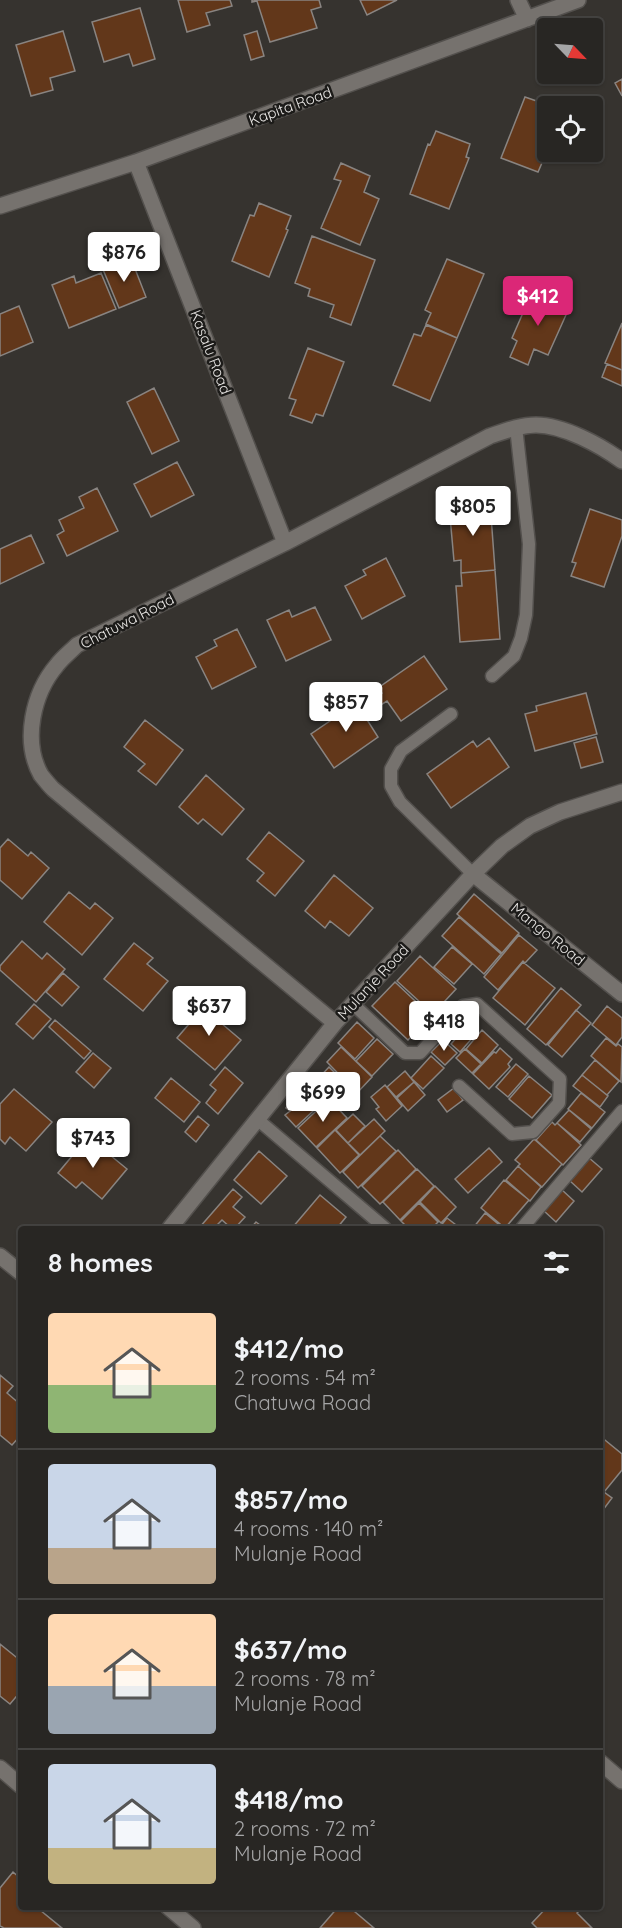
<!DOCTYPE html>
<meta charset="utf-8">
<style>
:root{--surface:#282623;--page:#343230;--text:#f1f3f6;--muted:#a5a5a6;--line:#444341;--accent:#db2777}
body{margin:0;font-family:Quicksand,sans-serif;background:var(--page);color:var(--text);height:100vh;display:flex;flex-direction:column;font-size:22px;white-space:nowrap}
*{box-sizing:border-box;margin:0}
p{font-size:20px;color:var(--muted)}
.icon{flex:none;width:33px;height:33px;fill:none;stroke:currentColor;stroke-width:2;stroke-linecap:round;stroke-linejoin:round}
.map{position:relative;flex:1;overflow:hidden}
.sheet{position:absolute;left:18px;top:1226px;width:585px;height:684px;display:flex;flex-direction:column;background:var(--surface);border-radius:6px;box-shadow:0 2px 4px #0004,0 0 0 2px var(--line)}
.sheet>*{flex:none}
.needle{width:39px;rotate:115deg}
.controls{position:absolute;left:537px;top:18px;display:grid;gap:12px}
.controls a{display:grid;place-items:center;width:66px;height:66px;border-radius:6px;background:var(--surface);box-shadow:0 2px 4px #0004,0 0 0 2px var(--line);font-size:30px}
.price{position:absolute;translate:-50% -51px;padding:0 14px;border-radius:6px;background:#fff;color:#222;font-size:20px;line-height:39px;filter:drop-shadow(0 2px 3px #0008)}
.price::after{content:'';position:absolute;left:50%;top:36px;width:18px;height:14px;margin-left:-9px;background:inherit;clip-path:polygon(0 0,100% 0,50% 100%)}
.price.selected{background:var(--accent);color:#fff}
ul{padding:0;list-style:none}
li{display:flex;align-items:center;gap:18px;height:150px;padding:0 30px}
li+li{border-top:2px solid var(--line)}
li span{display:grid;place-items:center;flex:none;width:168px;height:120px;border-radius:6px;color:#555}
li>.icon{margin-inline-start:auto}
span .icon{width:72px;height:72px;fill:#fffc;stroke-width:1}
li b{font-size:26px}
h2{display:flex;justify-content:space-between;align-items:center;height:72px;padding:0 30px;font-size:26px}
.map>svg:first-child{display:block}
</style>
<div class="map">
<svg width="622" height="1928" viewBox="0 0 622 1928">
<rect width="100%" height="100%" fill="#36332f"/>
<path fill="#62371a" stroke="#898481" stroke-width="1.5" d="M178 0H230L232 6 206 13 210 25 187 32Z
M252 0H319L321 7 311 10 317 28 270 42 257 1 252 2Z
M360 0H397L367 15Z
M140 8 155 59 133 66 129 54 104 62 92 22Z
M63 31 75 71 50 78 53 90 31 96 16 45Z
M257 31 264 56 251 60 244 35Z
M622 79V96L615 83Z
M525 97 551 106H548V149L538 172 501 158Z
M436 131 470 144 466 157 469 158 449 209 410 194 428 144 430 145Z
M341 163 370 176 364 192 379 199 360 245 321 228 341 181 334 179Z
M259 203 291 216 286 229 288 230 269 277 232 261 250 215 254 216Z
M312 236 375 260 351 325 330 317 334 305 308 296 310 289 295 283Z
M447 259 484 274 457 338 426 324 431 313 425 310Z
M118 261 120 265 132 261 146 297 119 308 102 267Z
M101 273 116 309 69 328 52 285 74 276 76 283Z
M533 290 570 306 548 355 534 349 528 365 510 357 517 341 512 338Z
M19 306 33 342 0 356V314Z
M622 323V370L605 363Z
M426 325 457 338 430 401 393 385 414 334 421 336Z
M308 348 344 362 323 416 316 414 312 423 290 415 296 400 289 398Z
M607 364 622 370V386L602 377Z
M154 388 179 441 152 454 127 402Z
M177 462 194 495 151 517 134 484Z
M97 488 118 531 67 556 57 535 64 531 59 520 84 508 79 497Z
M490 502 495 570 461 573V560L454 561 449 505Z
M590 509 622 520V536L604 587 571 576 576 563 572 562Z
M31 535 44 563 0 584V549Z
M386 558 405 596 362 619 345 586 366 575 363 570Z
M495 570 500 639 460 642 456 586H462L461 573Z
M315 607 331 640 286 661 267 620 289 610 292 617Z
M237 629 256 667 212 689 196 657 217 646 214 640Z
M424 656 447 689 401 721 387 701 376 708 371 701 382 693 378 688Z
M586 693 597 734 535 751 525 714 537 711 536 706Z
M364 694 374 708 364 715 378 737 334 768 311 734 352 706 350 704Z
M145 720 183 750 156 785 138 771 145 764 124 747Z
M596 737 603 762 581 768 574 743Z
M489 738 509 767 451 808 427 774 473 741 477 747Z
M206 775 244 809 222 835 203 819 198 824 179 807Z
M269 832 304 861 275 896 257 881 264 873 247 859Z
M8 839 28 856 31 852 49 868 22 899 0 880V848Z
M334 875 373 908 349 936 330 921 325 928 305 911Z
M69 892 90 909 95 903 113 918 82 955 44 922Z
M474 894 519 933 502 953 457 914Z
M459 917 501 954 484 974 442 936Z
M519 935 537 950 525 963 523 961 498 990 484 977Z
M22 941 42 959 47 953 65 969 36 1002 0 970V966Z
M134 943 153 958 147 964 168 981 143 1011 104 979Z
M452 947 472 964 454 984 434 967Z
M420 956 456 989 433 1014 397 981Z
M523 962 555 988 525 1025 493 998Z
M63 973 79 987 62 1006 46 992Z
M395 982 431 1016 408 1040 372 1006Z
M561 988 581 1005 546 1045 527 1029Z
M208 1002 226 1017 221 1023 241 1040 215 1070 177 1038Z
M34 1004 51 1019 33 1039 16 1024Z
M607 1006 622 1018V1037L616 1045 592 1025Z
M576 1010 591 1023 562 1057 548 1045Z
M55 1020 91 1051 84 1059 49 1027Z
M357 1022 374 1038 355 1059 338 1043Z
M466 1027 475 1035 460 1052 451 1044Z
M482 1030 498 1045 482 1063 466 1049Z
M606 1038 616 1046 618 1044 622 1047 621 1082 591 1056Z
M377 1039 393 1054 372 1076 356 1061Z
M443 1040 457 1053 445 1065 431 1052Z
M341 1047 372 1077 357 1093 327 1062Z
M500 1048 512 1059 508 1064 510 1067 489 1089 473 1074 494 1052 496 1053Z
M465 1049 481 1064 472 1073 456 1058Z
M93 1053 111 1068 94 1088 76 1072Z
M431 1056 444 1068 423 1089 411 1078Z
M595 1060 619 1081 607 1095 582 1075Z
M516 1064 528 1074 508 1097 496 1087Z
M225 1067 243 1083 218 1114 206 1103 216 1090 210 1085Z
M329 1067 357 1095 342 1109 315 1082Z
M405 1071 414 1082 396 1097 387 1087Z
M582 1075 608 1096 600 1107 573 1086Z
M529 1076 552 1095 532 1118 509 1099Z
M171 1078 200 1102 184 1122 155 1098Z
M414 1082 425 1095 408 1111 397 1098Z
M313 1083 327 1098 296 1127 285 1115 290 1111 286 1108Z
M385 1085 402 1106 386 1121 376 1109 379 1107 371 1097Z
M454 1088 463 1100 447 1112 438 1100Z
M14 1089 52 1122 26 1151 10 1137 5 1144 0 1139V1104Z
M581 1093 605 1112 592 1128 568 1109Z
M329 1099 347 1118 316 1147 298 1128Z
M569 1110 591 1129 580 1142 557 1123Z
M353 1114 365 1126 348 1143 336 1130Z
M198 1116 209 1125 196 1142 185 1132Z
M374 1119 385 1131 360 1155 348 1143Z
M552 1122 555 1125 557 1123 581 1145 563 1165 536 1140Z
M335 1130 359 1155 340 1173 317 1148Z
M380 1136 396 1151 358 1188 343 1172Z
M88 1137 127 1169 102 1199 82 1182 76 1188 58 1173Z
M534 1139 562 1164 542 1187 518 1166 520 1164 515 1160Z
M489 1148 502 1162 468 1193 455 1179Z
M398 1150 416 1169 380 1204 362 1186Z
M259 1151 287 1176 261 1204 234 1180Z
M588 1157 602 1169 582 1192 569 1180Z
M518 1166 541 1187 530 1201 506 1180Z
M417 1169 434 1186 400 1220 383 1202Z
M504 1180 529 1200 505 1228 481 1208Z
M435 1186 456 1207 441 1223 420 1202Z
M233 1189 242 1197 233 1207 245 1217 235 1228H231L222 1220 214 1228H199Z
M561 1189 574 1201 556 1222 543 1210Z
M320 1195 346 1217 337 1228H292Z
M419 1203 438 1222 432 1228H408L401 1221Z
M485 1213 503 1228H473Z
M447 1218 460 1228H439Z
M256 1222 264 1228H251Z
M0 1375 13 1386 7 1393 21 1405V1435L12 1445 0 1435Z
M600 1436 622 1454V1470L604 1492 612 1498 600 1514Z
M0 1644 21 1661V1691L10 1704 0 1696Z
M13 1872 21 1879V1906H35L62 1928H4L0 1926V1888Z
M339 1906H348L374 1928H320Z
M548 1906H578L581 1909 577 1913 592 1928H537L532 1923Z"/>
<g fill="none" stroke-linecap="round" stroke-linejoin="round">
<defs>
<path id="service" d="M492 676 514 656 521 638 526 615 529 544 516 427
M451 714 401 751 391 769V786L400 802 473 874
M353 1004 405 1053H420L463 1006 477 1004 560 1079 559 1103 533 1132 512 1134 459 1086
M257 1119 385 1228
M522 1228 622 1111"/>
<path id="minor" d="M518 0 527 19
M136 162 285 543
M0 206 136 162 578 0
M473 874 622 994
M335 1023 53 789C49 785 45 780 41 775 22 741 33 693 57 665 62 658 70 652 77 645L285 543 490 436C505 431 520 425 536 425 563 425 600 445 622 461
M170 1228 335 1023 473 874 502 846 530 826 560 812 622 792
M0 1256 21 1273
M600 1762 622 1781
M0 1768 21 1786
M167 1906 193 1928"/>
</defs>
<use href="#service" stroke="#53504d" stroke-width="15"/>
<use href="#minor" stroke="#53504d" stroke-width="18"/>
<use href="#service" stroke="#76726e" stroke-width="12"/>
<use href="#minor" stroke="#76726e" stroke-width="15"/>
</g>
<g text-anchor="middle" dominant-baseline="central" stroke-width="5" stroke-linejoin="round" paint-order="stroke">
<g font-size="15" fill="#e9e7e5" stroke="#1c1b19">
<text transform="translate(290 106) rotate(-20)">Kapita Road</text>
<text transform="translate(211 352) rotate(69)">Kasalu Road</text>
<text transform="translate(127 621) rotate(-27)">Chatuwa Road</text>
<text transform="translate(548 934) rotate(39)">Mango Road</text>
<text transform="translate(373 982) rotate(-47)">Mulanje Road</text>
</g>
</g>
</svg>
<div class="controls">
<a><svg class="needle" viewBox="-14 -14 28 28"><path d="M0-13l5 13h-10z" fill="#e53935"/><path d="M0 13l5-13h-10z" fill="#a5a5a6"/></svg></a>
<a><svg class="icon" aria-label="locate" viewBox="0 0 24 24"><circle cx="12" cy="12" r="6"/><path d="M12 2v4M12 18v4M2 12h4M18 12h4"/></svg></a>
</div>
<b class="price" style="left:124px;top:283px">$876</b>
<b class="price selected" style="left:538px;top:327px">$412</b>
<b class="price" style="left:473px;top:537px">$805</b>
<b class="price" style="left:346px;top:733px">$857</b>
<b class="price" style="left:209px;top:1037px">$637</b>
<b class="price" style="left:444px;top:1052px">$418</b>
<b class="price" style="left:323px;top:1123px">$699</b>
<b class="price" style="left:93px;top:1169px">$743</b>
<section class="sheet">
<h2>8 homes<svg class="icon" aria-label="filters" viewBox="0 0 24 24"><path d="M4 7h16M4 17h16"/><circle cx="9" cy="7" r="2"/><circle cx="15" cy="17" r="2"/></svg></h2>
<ul>
<li><span style="background:linear-gradient(#ffd9b3 60%,#8fb573 0)"><svg class="icon" aria-label="home" viewBox="0 0 24 24"><path d="M3 11l9-7 9 7M6 9v11h12V9"/></svg></span><div><b>$412/mo</b><p>2 rooms · 54 m²</p><p>Chatuwa Road</p></div></li>
<li><span style="background:linear-gradient(#c9d6e8 70%,#b9a48a 0)"><svg class="icon" aria-label="home" viewBox="0 0 24 24"><path d="M3 11l9-7 9 7M6 9v11h12V9"/></svg></span><div><b>$857/mo</b><p>4 rooms · 140 m²</p><p>Mulanje Road</p></div></li>
<li><span style="background:linear-gradient(#ffd9b3 60%,#9aa5b1 0)"><svg class="icon" aria-label="home" viewBox="0 0 24 24"><path d="M3 11l9-7 9 7M6 9v11h12V9"/></svg></span><div><b>$637/mo</b><p>2 rooms · 78 m²</p><p>Mulanje Road</p></div></li>
<li><span style="background:linear-gradient(#c9d6e8 70%,#c2b280 0)"><svg class="icon" aria-label="home" viewBox="0 0 24 24"><path d="M3 11l9-7 9 7M6 9v11h12V9"/></svg></span><div><b>$418/mo</b><p>2 rooms · 72 m²</p><p>Mulanje Road</p></div></li>
</ul>
</section>
</div>
